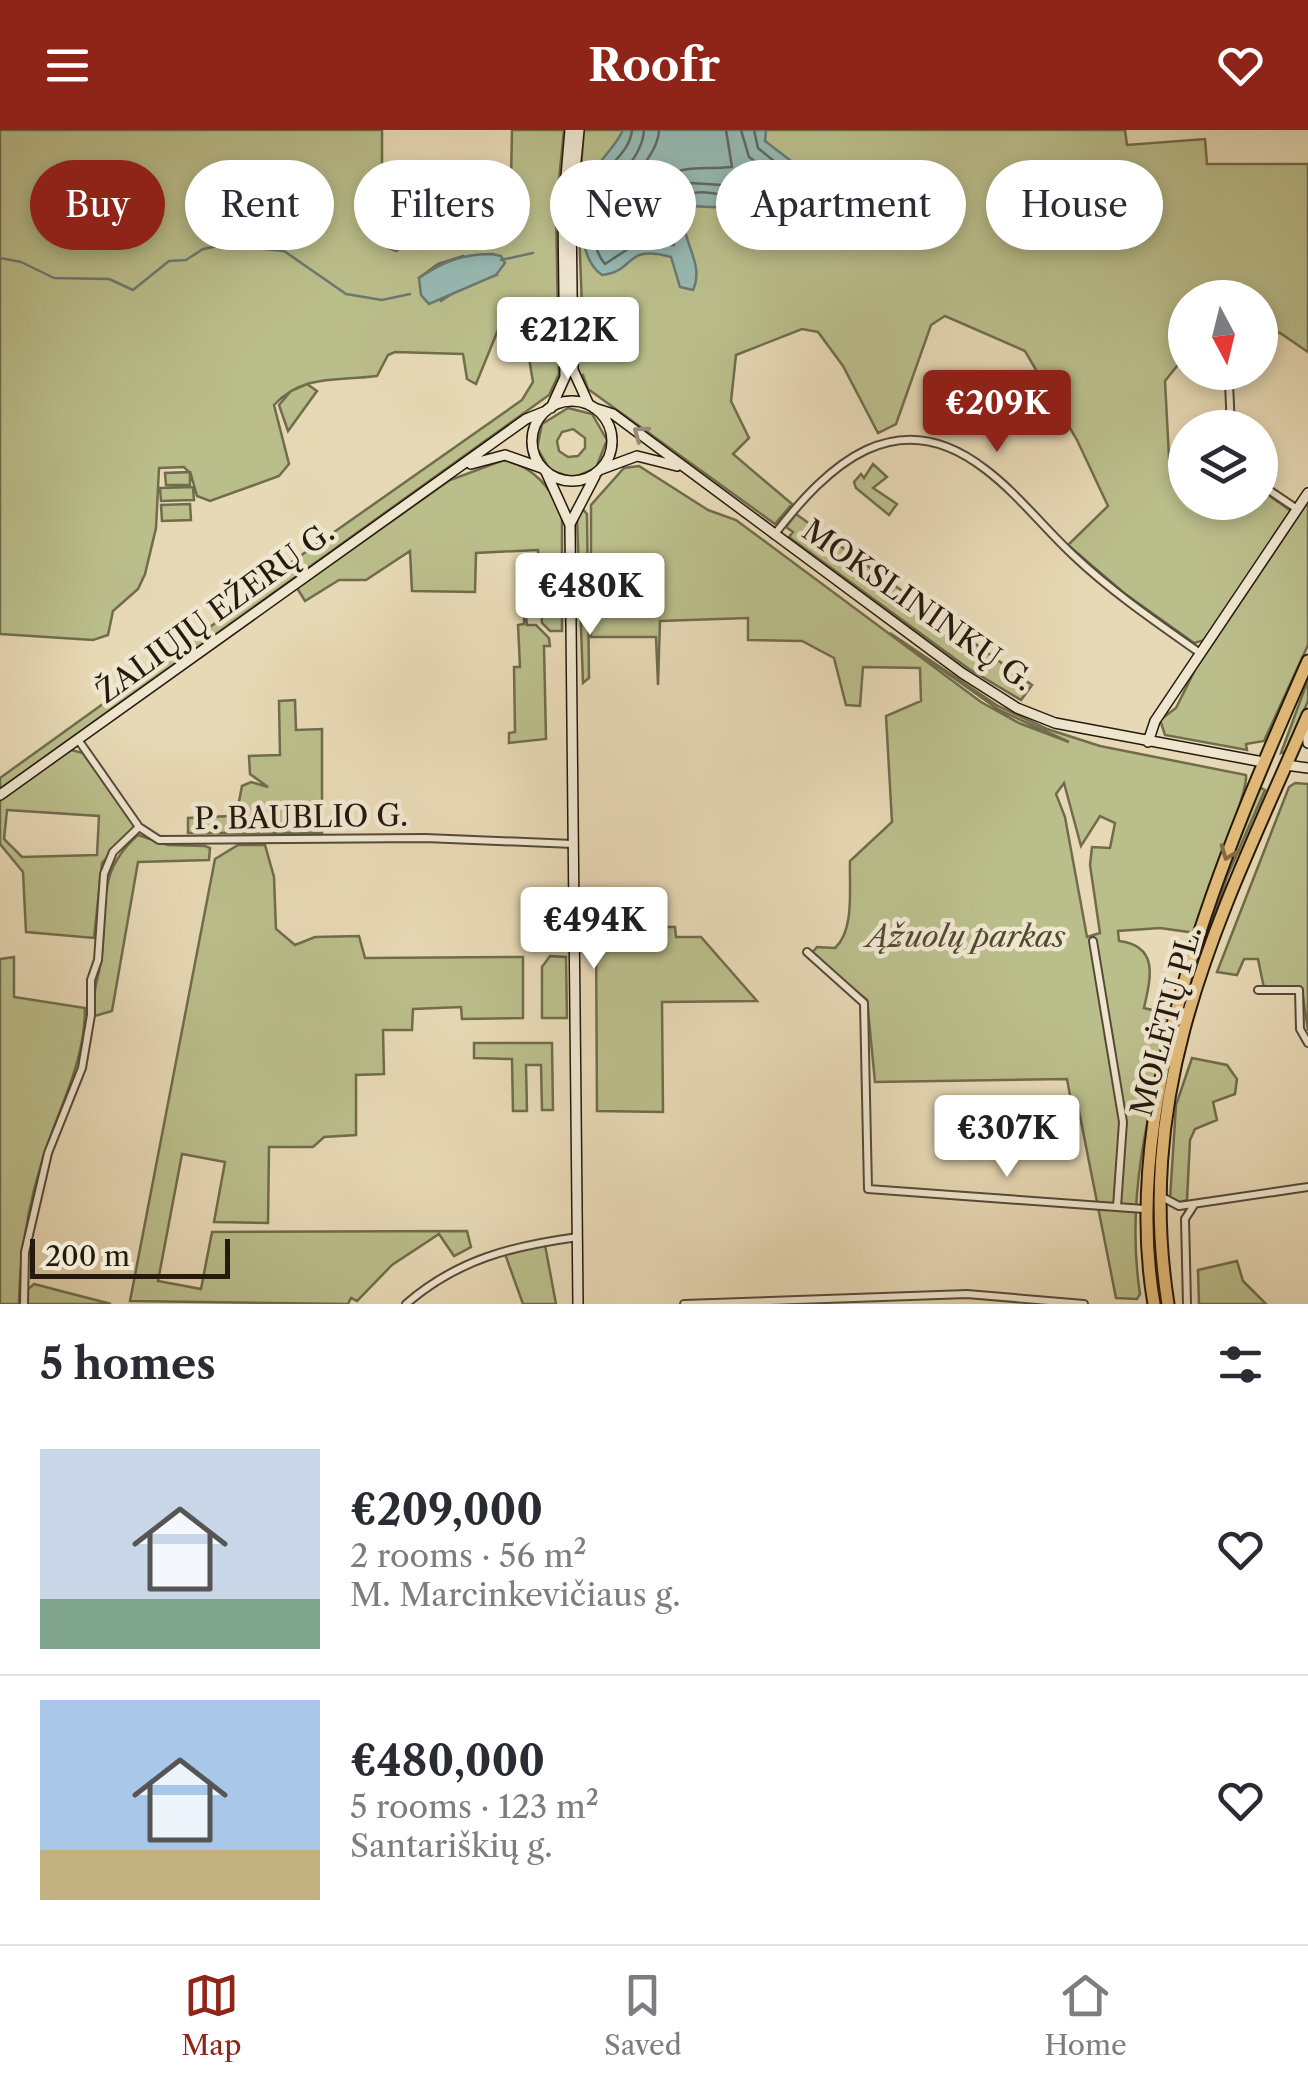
<!DOCTYPE html>
<meta charset="utf-8">
<style>
:root{--surface:#fff;--page:#f7f7f7;--text:#2b2b33;--muted:#7c7c81;--line:#e1e1e2;--accent:#8f2418}
body{margin:0;font-family:"Libre Caslon Text",serif;background:var(--page);color:var(--text);height:100vh;display:flex;flex-direction:column;font-size:38px;white-space:nowrap}
*{box-sizing:border-box;margin:0}
p{font-size:32px;color:var(--muted)}
.icon{flex:none;width:55px;height:55px;fill:none;stroke:currentColor;stroke-width:2;stroke-linecap:round;stroke-linejoin:round}
.map{position:relative;height:1174px;overflow:hidden}
.panel{display:flex;flex-direction:column;background:var(--surface);flex:1}
.panel>*{flex:none}
.banner{position:absolute;left:30px;top:30px;width:1250px;height:90px;display:flex;gap:20px}
.needle{width:65px;rotate:173deg}
.buttons{position:absolute;left:1168px;top:150px;display:grid;gap:20px}
.buttons a{display:grid;place-items:center;width:110px;height:110px;border-radius:50%;background:var(--surface);box-shadow:0 5px 15px #0003;font-size:50px}
.scale{position:absolute;left:30px;bottom:25px;width:200px;box-sizing:border-box;padding-left:10px;border:5px solid #261a0e;border-top:0;font-size:28px;line-height:35px;white-space:nowrap;color:#261a0e;-webkit-text-stroke:8px #efe6cf;paint-order:stroke}
.price{position:absolute;translate:-50% -85px;padding:0 22px;border-radius:10px;background:#fff;color:#222;font-size:32px;line-height:65px;filter:drop-shadow(0 2px 5px #0008)}
.price::after{content:'';position:absolute;left:50%;top:60px;width:30px;height:22px;margin-left:-15px;background:inherit;clip-path:polygon(0 0,100% 0,50% 100%)}
.price.active{background:var(--accent);color:#fff}
ul{padding:0;list-style:none}
li{display:flex;align-items:center;gap:30px;height:250px;padding:0 40px}
li+li{border-top:2px solid var(--line)}
li span{display:grid;place-items:center;flex:none;width:280px;height:200px;border-radius:0px;color:#555}
li>.icon{margin-inline-start:auto}
span .icon{width:120px;height:120px;fill:#fffc;stroke-width:1}
li b{font-size:42px}
h2{display:flex;justify-content:space-between;align-items:center;height:120px;padding:0 40px;font-size:42px}
.pill{padding:0 35px;border-radius:45px;background:var(--surface);box-shadow:0 5px 15px #0003;font-size:35px;line-height:90px}
.pill.active{background:var(--accent);color:#fff}
header{display:flex;justify-content:space-between;align-items:center;height:130px;padding:0 40px;background:var(--accent);color:#fff;font-size:45px;font-weight:700}
.tabs{display:flex;justify-content:space-around;align-items:center;height:140px;border-top:2px solid var(--line);background:var(--surface);font-size:28px;color:var(--muted)}
.tabs a{display:grid;justify-items:center;gap:5px}
.tabs .active{color:var(--accent)}
.map>svg:first-child{display:block}
</style>
<header><svg class="icon" aria-label="menu" viewBox="0 0 24 24"><path d="M4 6h16M4 12h16M4 18h16"/></svg>Roofr<svg class="icon" aria-label="heart" viewBox="0 0 24 24"><path d="M12 20l-8-8c-3-5 5-10 8-4 3-6 11-1 8 4z"/></svg></header>
<div class="map">
<svg width="1308" height="1174" viewBox="0 0 1308 1174">
<rect width="100%" height="100%" fill="#e7d9b5"/>
<filter id="stains"><feTurbulence type="fractalNoise" baseFrequency=".002" numOctaves="4"/><feColorMatrix values="0 0 0 0 .2 0 0 0 0 .09 0 0 0 0 .02 0 0 0 .5 -.17"/></filter>
<radialGradient id="worn" r=".72"><stop offset=".6" stop-color="#630" stop-opacity="0"/><stop offset="1" stop-color="#630" stop-opacity=".3"/></radialGradient>
<path fill="#babe8b" stroke="#706c4c" stroke-width="2.5" fill-rule="evenodd" d="M0 0H382V89L377 105 382 115 396 121 429 99 451 96 510 101 512 0H564L556 79 559 244 549 265 0 659V648L264 458 263 452 522 270 533 252 523 192 500 195 476 254 467 249 463 224 395 222 388 225 377 246C337 251 303 244 274 275L289 334 279 346 210 371 197 366 190 341V355H166L165 343 189 342 184 337 159 338 156 398 145 444 138 459 113 481 108 505 93 510 0 504ZM463 126 496 145 468 153 441 171 419 148 438 134Z
M584 0H1125L1127 15 1205 9 1207 34H1308V222L1280 203 1260 202V168H1185V226L1165 251 1170 346H1181L1185 372H1260V359L1291 381 1205 510 1194 513 1124 463 1068 415 1108 376 1077 310 1025 221 945 186 931 195 896 294 878 303 843 236 818 202 802 199 736 225 731 271 749 308 733 324 792 374 775 394 588 259 583 245 578 248 577 243V214L583 203 578 74Z
M307 254 317 261 288 301 279 275 291 261Z
M568 278 592 284 607 310 596 338 573 348 550 340 537 318 542 294ZM573 299 585 308V318L578 326 568 327 559 321 557 311 562 302Z
M504 330C533 336 552 358 562 386V501H550L542 493 538 420 476 423 475 462 412 461 410 421 366 450H339L305 471 297 458 450 350Z
M873 334 887 347 873 358 897 374 889 385 856 358 854 352 861 344 864 348Z
M639 336 708 380 736 390 981 572 1019 593 1069 612 999 580 890 503 998 576 1047 599 1100 616 1246 645C1249 661 1203 775 1196 803L1160 798 1118 801 1119 811C1159 816 1151 847 1144 878L1173 885C1149 979 1125 1066 1140 1164L1137 1169 1116 1168 1078 976H1072L1067 949 875 952 867 870 811 824 817 817 835 818C855 800 849 757 850 731L892 692 886 586 921 571 920 538 863 537 860 576 846 575 834 528 802 511 748 510V488L660 491 658 555 656 507H591V375L624 338ZM1064 653 1081 716 1100 686 1115 693 1110 718 1092 717 1090 735 1100 803 1087 807 1065 687 1056 664Z
M193 357 194 370 161 371 160 358Z
M1308 371V515L1264 611 1246 614 1247 620 1165 605 1160 590 1176 578 1196 538Z
M190 374 191 390 162 391 161 375Z
M581 377 587 384 589 548 583 553 577 388Z
M796 384 1032 555 1021 570 969 539 789 407 793 402 786 397Z
M524 470 527 495H536L549 508 550 516H544L546 609 509 613V603L515 602 514 537H520L518 495 524 494Z
M1308 550V571L1286 622 1281 623Z
M295 570 296 600 322 599V703H188V688L230 686 238 677 242 656 251 652 268 657 250 644 249 626 280 625 279 571Z
M71 620 83 623 135 696 102 733 94 808 26 802 23 742 0 714V669ZM7 680 99 686 97 725 22 727 4 709Z
M1295 653 1308 654V901L1302 860 1298 857 1264 858 1258 829H1244L1237 845 1217 842 1289 657Z
M1259 657 1265 660 1227 747 1201 828 1230 729Z
M138 705 168 715 205 716 210 718 209 730 138 732 112 881 95 886C91 858 100 848 102 823 107 774 97 741 138 705Z
M238 715H265L274 747 276 799 295 815 315 807 359 806 365 828 523 827V888L462 889 461 877 413 879 412 900H383L384 944 356 945V1005L324 1007 313 1017H269L268 1093 214 1092 225 1032 182 1024 158 1151 201 1159 212 1102 467 1101 471 1117 454 1126 439 1104 392 1135 357 1171 351 1168 348 1174 130 1171 215 729Z
M596 797H675L676 807H701L757 871 662 872 663 982 597 981Z
M550 826 566 827 567 888H542V837Z
M14 827V867L85 878C85 933 59 977 43 1028 28 1075 20 1125 19 1174H0V829Z
M474 913H552L553 980H542L541 935H526L527 981H513L512 929 474 928Z
M1192 928 1227 935 1237 949 1235 964 1213 972 1217 990 1195 999 1190 1010 1187 1070 1178 1073 1170 1069 1176 975Z
M545 1115 556 1174H523L505 1124Z
M1237 1131 1243 1151 1266 1174H1199L1198 1140Z
M34 1154 111 1174H27V1160Z"/>
<path fill="#97b9b3" stroke="#6a7971" stroke-width="2.5" d="M623 0H766L765 11 816 50 855 61H875L879 76 852 103 823 109 784 100 734 78 688 76C673 105 707 130 693 160L680 157 671 127C623 114 637 141 602 145 579 130 577 77 587 53 595 33 614 20 623 0Z
M492 124 501 126 505 133 496 145 429 174 421 165 419 148C442 132 462 124 492 124Z"/>
<g fill="none" stroke-linecap="round" stroke-linejoin="round">
<path stroke="#5e6a60" stroke-width="2.5" d="M632 0C630 18 617 28 606 41 587 64 587 112 605 134L637 113 674 115C675 102 669 91 675 77 692 40 767 83 790 91 804 96 829 99 844 94 850 92 856 83 861 79L859 72C818 66 789 44 758 18L754 0
M644 0C642 41 582 64 610 113L632 101 657 98 669 63 690 53 739 56 793 79 813 81V73L749 27 741 0
M659 0C658 32 612 58 623 87L644 83C666 29 683 41 732 37L726 0"/>
<path stroke="#6a7971" stroke-width="2.5" d="M0 128 21 132 54 148 109 149 133 160 169 131 186 130 203 119 223 115 284 121 346 164 382 170 410 164
M501 130 533 123"/>
<defs>
<path id="street" d="M1229 253 1231 298
M1260 354 1297 379
M774 405C828 335 896 270 985 339 1017 363 1043 397 1073 425 1112 462 1156 492 1200 523
M79 611 139 697 159 710 425 708 573 714
M1093 811 1123 992 1117 1077
M807 822 864 873 868 1059 1144 1079
M1258 860H1299L1300 899 1308 913
M1164 1068 1179 1076 1308 1057
M24 1174 25 1122 48 1023 82 938 91 885V850L98 830 104 744 113 722 139 697
M406 1174C458 1129 512 1116 578 1107
M684 1174 967 1164 1084 1174
M1187 1174 1185 1089 1194 1075"/>
<path id="secondary" d="M579 0 571 82 573 240 589 275
M532 311a40 40 0 1 1 80 0a40 40 0 1 1-80 0Z
M551 278 565 247 563 82 570 0
M594 278 613 284 962 543 1017 578 1055 593 1263 632
M471 334 505 325 542 338
M602 339 637 326 677 336
M546 342 570 395 578 1174
M570 394 595 346
M1307 591 1308 613
M1148 612 1155 591 1308 363
M1286 635 1308 638
M0 665 526 289 546 281"/>
<path id="highway" d="M1154 1174C1118 966 1225 719 1308 531
M1168 1174C1133 949 1221 785 1308 585"/>
</defs>
<use href="#street" stroke="#564a38" stroke-width="10"/>
<use href="#secondary" stroke="#261a0e" stroke-width="12"/>
<use href="#highway" stroke="#261a0e" stroke-width="15"/>
<use href="#street" stroke="#efe6cf" stroke-width="6"/>
<use href="#secondary" stroke="#efe6cf" stroke-width="9"/>
<use href="#highway" stroke="#e4bc7a" stroke-width="11"/>
</g>
<defs><path id="oneway-chevron" d="M-2-3.5L2.5 0L-2 3.5" fill="none" stroke-width="1.6" stroke-linecap="round" stroke-linejoin="round" transform="scale(2.5)"/></defs>
<use stroke="#958a78" href="#oneway-chevron" transform="translate(640 303) rotate(-144)"/>
<use stroke="#856b44" href="#oneway-chevron" transform="translate(1228 723) rotate(111)"/>
<g text-anchor="middle" dominant-baseline="central" stroke-width="9" stroke-linejoin="round" paint-order="stroke">
<g font-size="30" fill="#261a0e" stroke="#efe6cf">
<text transform="translate(918 475) rotate(35)">MOKSLININKŲ G.</text>
<text transform="translate(215 482) rotate(-36)">ŽALIŲJŲ EŽERŲ G.</text>
<text transform="translate(301 687) rotate(-1)">P. BAUBLIO G.</text>
<text transform="translate(1166 891) rotate(-75)">MOLĖTŲ PL.</text>
</g>
<g font-size="30" font-style="italic" fill="#524b34" stroke="#efe6cf">
<text x="966" y="806">Ąžuolų parkas</text>
</g>
</g>
<rect width="100%" height="100%" filter="url(#stains)"/>
<rect width="100%" height="100%" fill="url(#worn)"/>
</svg>
<div class="buttons">
<a><svg class="needle" viewBox="-14 -14 28 28"><path d="M0-13l5 13h-10z" fill="#e53935"/><path d="M0 13l5-13h-10z" fill="#7c7c81"/></svg></a>
<a><svg class="icon" aria-label="layers" viewBox="0 0 24 24"><path d="M12 4l9 5-9 5-9-5zM3 14l9 5 9-5"/></svg></a>
</div>
<div class="scale">200 m</div>
<b class="price" style="left:568px;top:252px">€212K</b>
<b class="price active" style="left:997px;top:325px">€209K</b>
<b class="price" style="left:590px;top:508px">€480K</b>
<b class="price" style="left:594px;top:842px">€494K</b>
<b class="price" style="left:1007px;top:1050px">€307K</b>
<div class="banner">
<a class="pill active">Buy</a>
<a class="pill">Rent</a>
<a class="pill">Filters</a>
<a class="pill">New</a>
<a class="pill">Apartment</a>
<a class="pill">House</a>
</div>
</div>
<section class="panel">
<h2>5 homes<svg class="icon" aria-label="filters" viewBox="0 0 24 24"><path d="M4 7h16M4 17h16"/><circle cx="9" cy="7" r="2"/><circle cx="15" cy="17" r="2"/></svg></h2>
<ul>
<li><span style="background:linear-gradient(#c9d6e8 75%,#7fa58c 0)"><svg class="icon" aria-label="home" viewBox="0 0 24 24"><path d="M3 11l9-7 9 7M6 9v11h12V9"/></svg></span><div><b>€209,000</b><p>2 rooms · 56 m²</p><p>M. Marcinkevičiaus g.</p></div><svg class="icon" aria-label="heart" viewBox="0 0 24 24"><path d="M12 20l-8-8c-3-5 5-10 8-4 3-6 11-1 8 4z"/></svg></li>
<li><span style="background:linear-gradient(#a9c7e8 75%,#c2b280 0)"><svg class="icon" aria-label="home" viewBox="0 0 24 24"><path d="M3 11l9-7 9 7M6 9v11h12V9"/></svg></span><div><b>€480,000</b><p>5 rooms · 123 m²</p><p>Santariškių g.</p></div><svg class="icon" aria-label="heart" viewBox="0 0 24 24"><path d="M12 20l-8-8c-3-5 5-10 8-4 3-6 11-1 8 4z"/></svg></li>
</ul>
</section>
<nav class="tabs">
<a class="active"><svg class="icon" aria-label="map" viewBox="0 0 24 24"><path d="M3 6l6-2 6 2 6-2v14l-6 2-6-2-6 2zM9 4v14M15 6v14"/></svg>Map</a>
<a><svg class="icon" aria-label="saved" viewBox="0 0 24 24"><path d="M7 4h10v16l-5-4-5 4z"/></svg>Saved</a>
<a><svg class="icon" aria-label="home" viewBox="0 0 24 24"><path d="M3 11l9-7 9 7M6 9v11h12V9"/></svg>Home</a>
</nav>
